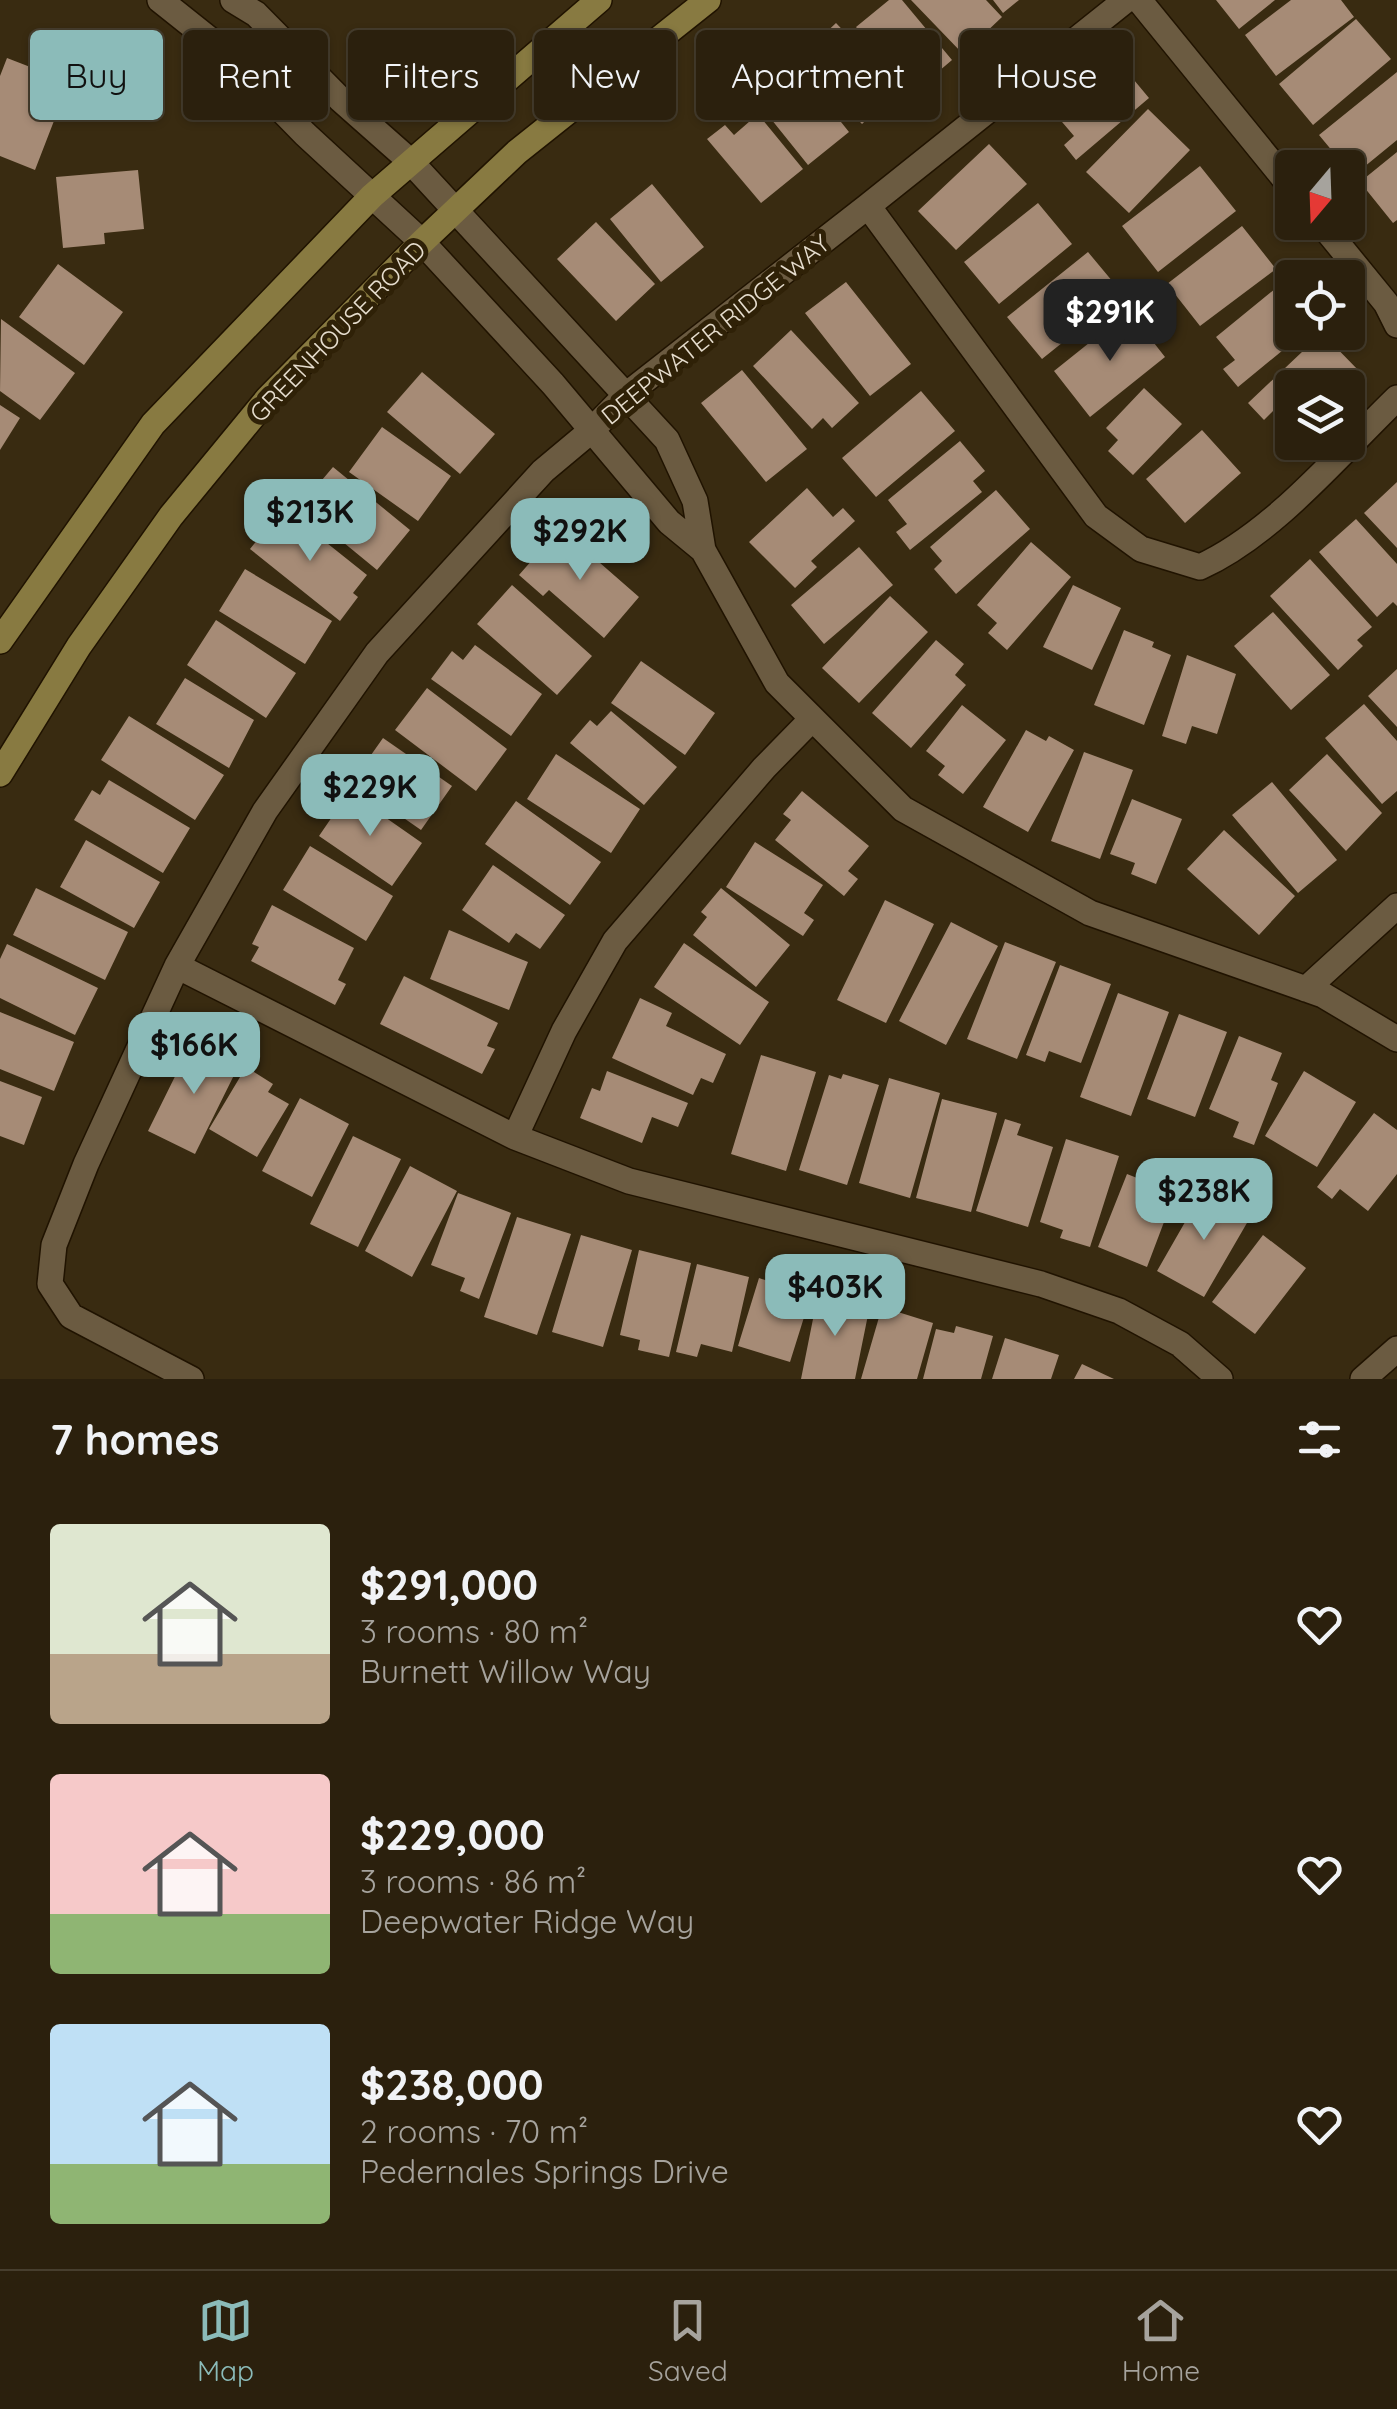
<!DOCTYPE html>
<meta charset="utf-8">
<style>
:root{--surface:#2b200d;--page:#372d1b;--text:#f1f3f6;--muted:#a6a39d;--line:#473e2e;--accent:#8bbbb9}
body{margin:0;font-family:Quicksand,sans-serif;background:var(--page);color:var(--text);height:100vh;display:flex;flex-direction:column;font-size:38px;white-space:nowrap}
*{box-sizing:border-box;margin:0}
p{font-size:32px;color:var(--muted)}
.icon{flex:none;width:55px;height:55px;fill:none;stroke:currentColor;stroke-width:2;stroke-linecap:round;stroke-linejoin:round}
.map{position:relative;height:1379px;overflow:hidden}
.sheet{display:flex;flex-direction:column;background:var(--surface);flex:1}
.sheet>*{flex:none}
.banner{position:absolute;left:30px;top:30px;width:1338px;height:90px;display:flex;gap:20px}
.needle{width:65px;rotate:199deg}
.tools{position:absolute;left:1275px;top:150px;display:grid;gap:20px}
.tools a{display:grid;place-items:center;width:90px;height:90px;border-radius:10px;background:var(--surface);box-shadow:0 2px 8px #0004,0 0 0 2px var(--line);font-size:50px}
.price{position:absolute;translate:-50% -85px;padding:0 22px;border-radius:20px;background:var(--accent);color:#111;font-size:32px;line-height:65px;filter:drop-shadow(0 2px 5px #0008)}
.price::after{content:'';position:absolute;left:50%;top:60px;width:30px;height:22px;margin-left:-15px;background:inherit;clip-path:polygon(0 0,100% 0,50% 100%)}
.price.selected{background:#222;color:#fff}
ul{padding:0;list-style:none}
li{display:flex;align-items:center;gap:30px;height:250px;padding:0 50px}
li span{display:grid;place-items:center;flex:none;width:280px;height:200px;border-radius:10px;color:#555}
li>.icon{margin-inline-start:auto}
span .icon{width:120px;height:120px;fill:#fffc;stroke-width:1}
li b{font-size:42px}
h2{display:flex;justify-content:space-between;align-items:center;height:120px;padding:0 50px;font-size:42px}
.chip{padding:0 35px;border-radius:10px;background:var(--surface);box-shadow:0 2px 8px #0004,0 0 0 2px var(--line);font-size:35px;line-height:90px}
.chip.selected{background:var(--accent);color:#111}
.tabs{display:flex;justify-content:space-around;align-items:center;height:140px;border-top:2px solid var(--line);background:var(--surface);font-size:28px;color:var(--muted)}
.tabs a{display:grid;justify-items:center;gap:5px}
.tabs .selected{color:var(--accent)}
.map>svg:first-child{display:block}
</style>
<div class="map">
<svg width="1397" height="1379" viewBox="0 0 1397 1379">
<rect width="100%" height="100%" fill="#392b11"/>
<path fill="#a68b76" d="M889 0H902L952 60 912 94 856 27Z
M911 0H986L1002 17 963 54Z
M993 0H1019L1003 13Z
M1216 0H1275L1239 29Z
M1291 0H1341L1354 17 1276 76 1245 35Z
M1356 19 1391 59 1313 125 1279 84Z
M836 23 899 89 862 124 799 58Z
M781 47 849 132 808 165 739 79Z
M1114 56 1149 98 1076 160 1064 145 1074 136 1051 109Z
M7 58 69 82 35 170 0 156V76Z
M1397 72V140L1353 176 1319 135Z
M1148 109 1190 150 1129 213 1086 172Z
M758 114 803 169 761 203 707 139 725 125 734 135Z
M989 144 1027 184 956 250 918 211Z
M1397 152V220L1393 223 1360 182Z
M1200 166 1236 211 1158 272 1122 226Z
M138 170 144 229 104 233 105 244 63 248 56 177Z
M652 184 704 247 661 282 610 219Z
M1038 203 1072 244 999 304 964 262Z
M596 222 655 284 616 321 557 259Z
M1242 226 1276 269 1200 326 1167 284Z
M1088 252 1123 294 1042 359 1007 317Z
M58 264 123 312 84 365 19 317Z
M846 282 911 364 870 396 805 313Z
M1281 284 1292 298V332H1305L1238 387 1223 369 1235 360 1216 337Z
M1129 311 1165 357 1090 417 1054 371Z
M1 319 75 373 40 420 0 391Z
M791 330 859 403 832 428 823 418 812 429 753 366Z
M1322 333 1360 372 1344 388H1292V432L1273 411 1264 420 1248 403Z
M742 370 807 449 766 482 701 403Z
M422 372 495 434 460 474 387 412Z
M1144 388 1182 424 1133 475 1108 451 1118 440 1106 428Z
M921 391 955 431 876 497 842 458Z
M0 405 20 418 0 450Z
M382 427 451 476 418 521 349 472Z
M1202 430 1241 473 1185 523 1146 479Z
M960 441 985 471 973 481 982 492 910 550 896 532 907 524 888 500Z
M333 467 410 530 377 570 310 515 320 501 311 493Z
M1397 482V548L1364 513Z
M807 488 833 517 843 508 855 521 811 561 817 567 795 588 749 542Z
M996 490 1030 529 956 594 934 569 942 561 930 547Z
M283 508 367 575 353 593 358 597 340 621 250 549Z
M1356 519 1397 564V606L1393 602 1377 617 1319 552Z
M560 528 639 597 604 638 549 590 543 596 519 575Z
M1031 542 1071 577 1007 650 988 633 997 623 977 605Z
M859 547 893 585 824 644 791 605Z
M1310 559 1372 627 1357 640 1363 646 1338 670 1270 596Z
M245 569 332 621 305 664 219 611Z
M512 585 592 656 557 695 477 624Z
M1073 585 1121 608 1092 670 1043 647Z
M890 596 928 632 859 703 822 668Z
M1273 612 1330 675 1291 710 1234 646Z
M216 620 296 673 266 718 187 665Z
M1124 630 1154 642 1152 647 1171 655 1144 725 1094 705Z
M936 640 964 664 955 675 966 685 911 748 872 713Z
M475 645 542 694 511 736 431 679 452 651 463 660Z
M1187 655 1236 674 1217 734 1192 726 1186 744 1162 736Z
M641 661 715 713 685 755 611 703Z
M1397 669V727L1368 696Z
M185 678 254 720 229 768 156 724Z
M427 688 507 749 476 791 395 730Z
M1364 704 1397 741V791L1382 804 1325 738Z
M962 705 1006 740 963 794 938 775 945 766 926 751Z
M611 711 677 767 644 805 570 743 590 720 597 726Z
M129 716 224 775 195 820 101 760Z
M1026 730 1046 741 1049 736 1074 750 1028 832 983 807Z
M383 738 452 786 421 830 352 782Z
M1084 752 1133 770 1100 859 1051 841Z
M556 754 640 809 611 853 527 799Z
M1327 754 1382 813 1346 851 1289 790Z
M109 780 190 828 163 873 74 820 92 790 100 795Z
M1272 782 1337 860 1298 893 1232 815Z
M802 791 869 846 848 871 858 879 844 896 775 840 791 820 783 814Z
M349 792 422 843 392 886 319 836Z
M1132 799 1182 819 1156 884 1131 874 1135 863 1110 854Z
M516 801 601 862 570 905 485 844Z
M1224 830 1295 896 1259 935 1187 869Z
M86 840 160 882 134 928 60 887Z
M755 842 823 885 804 913 814 920 803 936 726 887Z
M310 846 393 896 366 941 283 890Z
M493 865 565 915 540 949 516 933 509 943 462 910Z
M36 888 128 932 105 980 13 935Z
M721 888 790 945 756 987 693 935 707 917 701 912Z
M885 900 934 924 886 1023 837 1000Z
M272 905 354 948 338 980 346 984 335 1005 251 961 259 947 252 944Z
M951 922 998 946 946 1045 899 1021Z
M449 930 528 962 509 1010 430 979Z
M1005 942 1056 962 1017 1059 967 1039Z
M684 943 769 1002 740 1045 654 987Z
M7 944 98 988 75 1035 0 998V959Z
M1060 965 1111 984 1081 1063 1049 1051 1045 1062 1026 1055Z
M404 976 498 1023 487 1046 495 1049 482 1074 380 1024Z
M1118 993 1169 1012 1131 1116 1080 1097Z
M640 998 672 1013 666 1026 726 1054 713 1083 701 1078 693 1095 612 1058Z
M0 1012 74 1042 54 1091 0 1069Z
M1179 1014 1227 1032 1195 1117 1147 1099Z
M1239 1036 1282 1053 1271 1080 1278 1083 1254 1145 1233 1137 1239 1122 1209 1109Z
M193 1040 240 1063 195 1154 148 1131Z
M761 1055 816 1072 786 1171 731 1154Z
M246 1067 273 1084 268 1092 289 1104 257 1157 209 1129Z
M607 1071 688 1103 678 1127 652 1117 642 1143 580 1118 592 1088 600 1091Z
M1304 1071 1356 1102 1317 1167 1265 1136Z
M843 1074 879 1085 847 1185 799 1170 829 1075 841 1079Z
M889 1078 940 1093 910 1198 859 1183Z
M0 1081 42 1097 24 1145 0 1136Z
M300 1098 349 1124 312 1197 262 1171Z
M942 1099 997 1113 971 1212 916 1198Z
M1374 1113 1397 1130V1174L1368 1211 1340 1189 1332 1199 1317 1187Z
M1005 1119 1021 1124 1017 1135 1053 1147 1028 1227 976 1211Z
M353 1136 401 1159 358 1247 310 1224Z
M1066 1139 1119 1156 1090 1247 1060 1238 1063 1230 1040 1222Z
M410 1166 457 1191 412 1277 365 1251Z
M1127 1174 1175 1193 1147 1267 1098 1247Z
M1204 1189 1251 1216 1204 1297 1157 1271Z
M458 1193 511 1213 479 1299 460 1291 465 1278 431 1265Z
M517 1217 571 1234 537 1335 484 1317Z
M581 1235 632 1250 603 1347 552 1332Z
M1263 1235 1306 1268 1255 1334 1212 1302Z
M639 1250 691 1263 669 1357 638 1350 640 1340 620 1335Z
M697 1264 749 1277 732 1352 701 1344 697 1357 676 1352Z
M759 1278 811 1295 790 1362 738 1346Z
M818 1294 870 1305 855 1379H801Z
M882 1307 933 1323 917 1379H861Z
M956 1326 993 1336 981 1379H923L936 1329 954 1333Z
M1005 1338 1059 1355 1051 1379H992Z
M1082 1364 1114 1379H1074Z"/>
<g fill="none" stroke-linecap="round" stroke-linejoin="round">
<defs>
<path id="street" d="M160 0 224 51 305 134 422 242 553 384 669 522 703 550
M233 0 256 14 341 100 410 161 667 440 695 501 703 550 777 683 903 809 1090 913 1323 995 1397 1039
M1139 0 1292 188
M868 206 1096 516 1141 549 1200 567C1274 533 1338 455 1397 398
M1320 222 1386 303 1397 325
M177 966 515 1137 629 1181 1041 1284 1119 1311 1180 1344 1220 1379
M1306 989 1397 906
M515 1137 564 1031 615 941 764 768 812 719
M191 1379 71 1316 50 1284 54 1245 86 1164 177 966 265 811 377 653 543 471 592 430 626 395 868 206 1126 0
M1363 1379 1397 1349"/>
<path id="secondary" d="M0 641 153 424 372 196 599 0
M0 774 79 646 171 516 268 398 422 242 517 152 708 0"/>
</defs>
<use href="#street" stroke="#201300" stroke-width="28"/>
<use href="#secondary" stroke="#201300" stroke-width="28"/>
<use href="#street" stroke="#6b5b41" stroke-width="25"/>
<use href="#secondary" stroke="#887a41" stroke-width="25"/>
</g>
<g text-anchor="middle" dominant-baseline="central" stroke-width="10" stroke-linejoin="round" paint-order="stroke">
<g font-size="25" fill="#e6ddce" stroke="#2f2107">
<text transform="translate(715 329) rotate(-39)">DEEPWATER RIDGE WAY</text>
<text transform="translate(337 331) rotate(-46)">GREENHOUSE ROAD</text>
</g>
</g>
</svg>
<div class="tools">
<a><svg class="needle" viewBox="-14 -14 28 28"><path d="M0-13l5 13h-10z" fill="#e53935"/><path d="M0 13l5-13h-10z" fill="#a6a39d"/></svg></a>
<a><svg class="icon" aria-label="locate" viewBox="0 0 24 24"><circle cx="12" cy="12" r="6"/><path d="M12 2v4M12 18v4M2 12h4M18 12h4"/></svg></a>
<a><svg class="icon" aria-label="layers" viewBox="0 0 24 24"><path d="M12 4l9 5-9 5-9-5zM3 14l9 5 9-5"/></svg></a>
</div>
<b class="price selected" style="left:1110px;top:364px">$291K</b>
<b class="price" style="left:310px;top:564px">$213K</b>
<b class="price" style="left:580px;top:583px">$292K</b>
<b class="price" style="left:370px;top:839px">$229K</b>
<b class="price" style="left:194px;top:1097px">$166K</b>
<b class="price" style="left:1204px;top:1243px">$238K</b>
<b class="price" style="left:835px;top:1339px">$403K</b>
<div class="banner">
<a class="chip selected">Buy</a>
<a class="chip">Rent</a>
<a class="chip">Filters</a>
<a class="chip">New</a>
<a class="chip">Apartment</a>
<a class="chip">House</a>
</div>
</div>
<section class="sheet">
<h2>7 homes<svg class="icon" aria-label="filters" viewBox="0 0 24 24"><path d="M4 7h16M4 17h16"/><circle cx="9" cy="7" r="2"/><circle cx="15" cy="17" r="2"/></svg></h2>
<ul>
<li><span style="background:linear-gradient(#dfe7d0 65%,#b9a48a 0)"><svg class="icon" aria-label="home" viewBox="0 0 24 24"><path d="M3 11l9-7 9 7M6 9v11h12V9"/></svg></span><div><b>$291,000</b><p>3 rooms · 80 m²</p><p>Burnett Willow Way</p></div><svg class="icon" aria-label="heart" viewBox="0 0 24 24"><path d="M12 20l-8-8c-3-5 5-10 8-4 3-6 11-1 8 4z"/></svg></li>
<li><span style="background:linear-gradient(#f6c9c9 70%,#8fb573 0)"><svg class="icon" aria-label="home" viewBox="0 0 24 24"><path d="M3 11l9-7 9 7M6 9v11h12V9"/></svg></span><div><b>$229,000</b><p>3 rooms · 86 m²</p><p>Deepwater Ridge Way</p></div><svg class="icon" aria-label="heart" viewBox="0 0 24 24"><path d="M12 20l-8-8c-3-5 5-10 8-4 3-6 11-1 8 4z"/></svg></li>
<li><span style="background:linear-gradient(#bfe0f5 70%,#8fb573 0)"><svg class="icon" aria-label="home" viewBox="0 0 24 24"><path d="M3 11l9-7 9 7M6 9v11h12V9"/></svg></span><div><b>$238,000</b><p>2 rooms · 70 m²</p><p>Pedernales Springs Drive</p></div><svg class="icon" aria-label="heart" viewBox="0 0 24 24"><path d="M12 20l-8-8c-3-5 5-10 8-4 3-6 11-1 8 4z"/></svg></li>
</ul>
</section>
<nav class="tabs">
<a class="selected"><svg class="icon" aria-label="map" viewBox="0 0 24 24"><path d="M3 6l6-2 6 2 6-2v14l-6 2-6-2-6 2zM9 4v14M15 6v14"/></svg>Map</a>
<a><svg class="icon" aria-label="saved" viewBox="0 0 24 24"><path d="M7 4h10v16l-5-4-5 4z"/></svg>Saved</a>
<a><svg class="icon" aria-label="home" viewBox="0 0 24 24"><path d="M3 11l9-7 9 7M6 9v11h12V9"/></svg>Home</a>
</nav>
